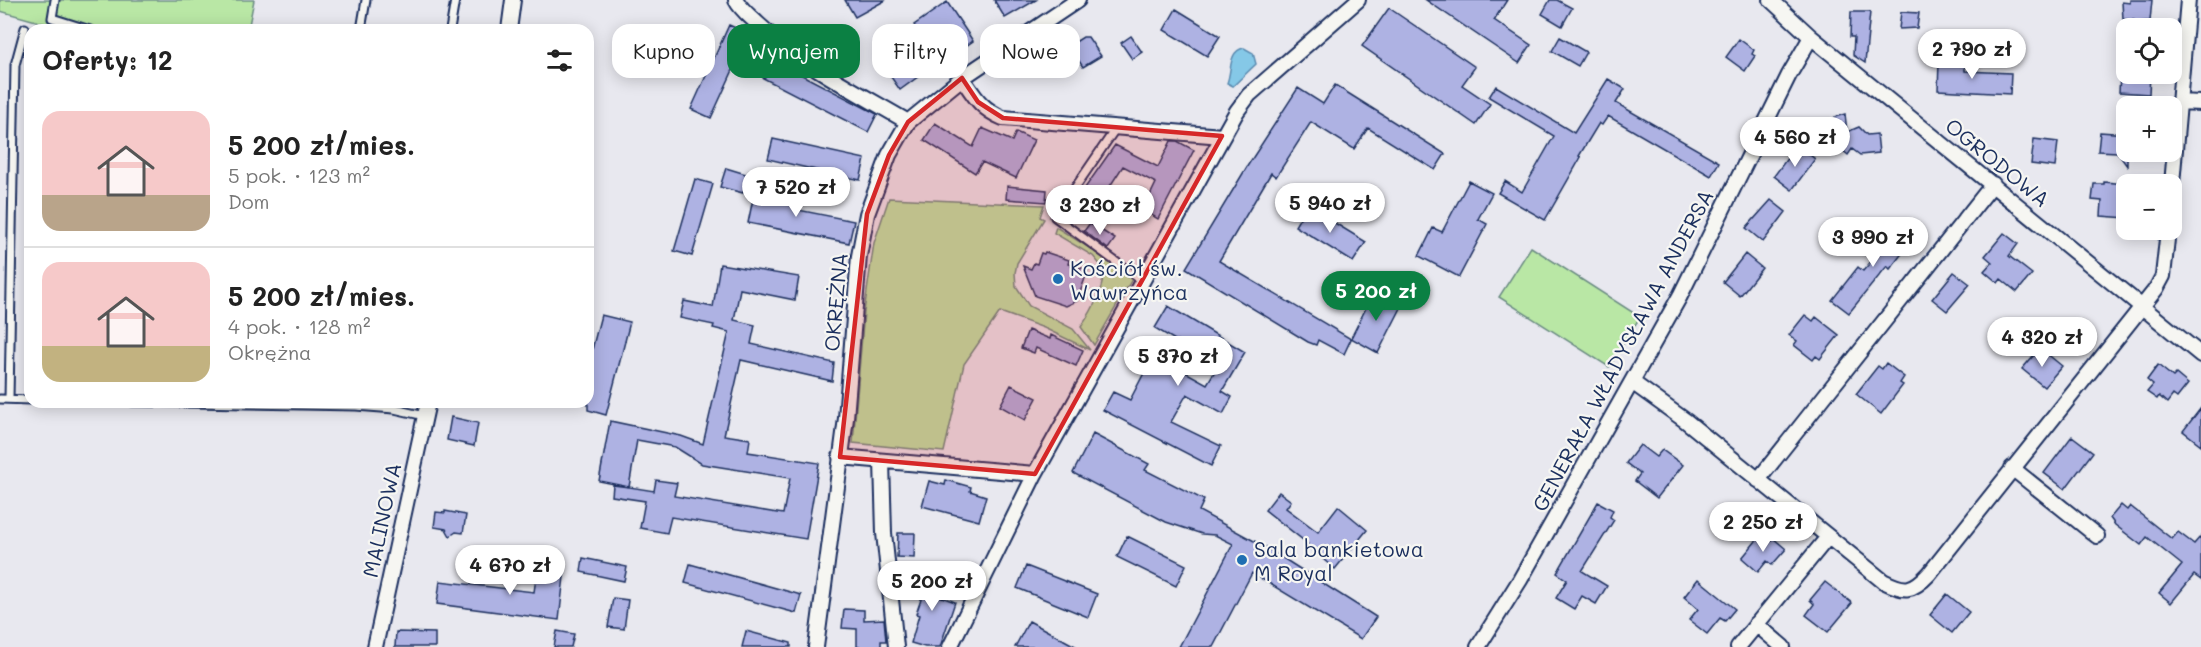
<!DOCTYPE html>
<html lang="pl">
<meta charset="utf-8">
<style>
:root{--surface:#fff;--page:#f6f6f6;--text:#222;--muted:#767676;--line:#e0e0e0;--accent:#0b8043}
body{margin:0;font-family:Mali,sans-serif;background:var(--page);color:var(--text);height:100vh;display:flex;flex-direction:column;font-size:22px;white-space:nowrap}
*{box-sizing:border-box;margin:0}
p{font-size:20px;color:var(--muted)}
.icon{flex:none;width:33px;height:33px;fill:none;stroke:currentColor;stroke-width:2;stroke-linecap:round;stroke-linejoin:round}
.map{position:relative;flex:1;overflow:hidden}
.drawer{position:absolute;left:24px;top:24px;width:570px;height:384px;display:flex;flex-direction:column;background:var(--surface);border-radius:18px;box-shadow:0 3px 15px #0003}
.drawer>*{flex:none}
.top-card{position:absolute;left:612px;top:24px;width:570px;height:54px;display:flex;gap:12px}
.fabs{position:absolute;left:2116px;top:18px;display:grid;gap:12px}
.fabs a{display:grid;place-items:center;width:66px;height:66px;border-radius:12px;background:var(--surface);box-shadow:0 3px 15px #0003;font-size:30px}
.price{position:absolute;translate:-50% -51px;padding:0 14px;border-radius:21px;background:#fff;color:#222;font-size:20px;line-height:39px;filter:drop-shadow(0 2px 3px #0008)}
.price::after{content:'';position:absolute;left:50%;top:36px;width:18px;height:14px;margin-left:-9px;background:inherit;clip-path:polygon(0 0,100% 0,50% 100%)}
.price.current{background:var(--accent);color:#fff}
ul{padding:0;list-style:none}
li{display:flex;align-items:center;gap:18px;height:150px;padding:0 18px}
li+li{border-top:2px solid var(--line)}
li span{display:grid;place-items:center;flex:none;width:168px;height:120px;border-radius:18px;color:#555}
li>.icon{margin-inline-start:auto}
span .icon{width:72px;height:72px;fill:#fffc;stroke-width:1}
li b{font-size:26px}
h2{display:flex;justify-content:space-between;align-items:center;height:72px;padding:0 18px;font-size:26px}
.pill{padding:0 21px;border-radius:18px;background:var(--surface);box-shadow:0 3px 15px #0003;font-size:21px;line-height:54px}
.pill.current{background:var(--accent);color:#fff}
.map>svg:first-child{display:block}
</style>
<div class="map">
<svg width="2201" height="647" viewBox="0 0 2201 647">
<rect width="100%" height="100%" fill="#e8e8ef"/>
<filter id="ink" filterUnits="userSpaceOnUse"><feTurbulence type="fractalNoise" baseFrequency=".0167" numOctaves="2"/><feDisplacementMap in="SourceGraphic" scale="12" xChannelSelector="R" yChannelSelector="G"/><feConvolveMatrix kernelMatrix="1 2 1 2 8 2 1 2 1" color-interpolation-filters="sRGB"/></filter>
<g filter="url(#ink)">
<path fill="#b9e7a5" stroke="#6a8b82" stroke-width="1.5" d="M0 0H254L248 30H68L0 11Z
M889 198 1044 205 1040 217 1044 219 1017 263 1015 273 1016 286 1029 306 1073 329 1090 350 1044 328 1000 312 964 364 944 452 853 443 864 312 874 243Z
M1056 227 1088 247 1132 279 1094 345 1081 327C1092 311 1105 288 1103 268L1093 256 1054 233Z
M1531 247 1640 317 1609 367 1499 297Z"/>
<path fill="#85c8e7" stroke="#5b8bb0" stroke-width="1.5" d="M1244 48 1253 53 1256 64 1233 86 1227 83C1232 71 1228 51 1244 48Z"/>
<path fill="#aeb2e3" stroke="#1b2f5e" stroke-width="1.5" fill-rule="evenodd" d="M845 0H886L855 17Z
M994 0H1036L1005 18Z
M1426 0H1507L1494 20 1531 45 1519 63Z
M1550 0H1557L1572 8 1562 26 1542 14Z
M2130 0H2152L2150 21 2136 22 2134 20 2123 19 2122 2 2130 3Z
M947 2 973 41 956 53 948 40 932 52 914 25Z
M1389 8 1475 67 1462 85 1490 104 1476 125 1362 46Z
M1176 9 1220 36 1207 56 1164 30Z
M1851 12H1870L1865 63 1853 55 1854 37H1850Z
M1901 12 1919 13 1917 28 1899 29Z
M729 25 749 34 744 45 877 114 868 132 763 78 767 71 739 57 711 118 691 109Z
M1131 36 1142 52 1132 59 1121 43Z
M1083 37H1088L1101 56 1083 67 1069 46Z
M1560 37 1586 52 1578 66 1552 51Z
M1739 39 1754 50 1752 54 1755 56 1745 71 1726 57Z
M903 53 919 76 900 90 884 67Z
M1939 63 1965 64V71L2011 73 2010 94 1938 90Z
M2120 74H2150L2149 94 2119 92Z
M1608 79 1625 89 1616 103 1719 162 1711 176 1608 116 1602 125 1599 123 1579 156 1581 157 1545 220 1498 193 1505 181 1522 192 1554 136 1489 97 1496 86 1574 133Z
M1335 85 1445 154 1435 170 1368 128 1354 149 1311 122 1276 177 1271 173 1219 261 1351 339 1344 354 1318 340 1316 345 1308 342 1186 268 1248 165 1298 88 1323 104Z
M1845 114 1847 132 1859 127 1867 135 1877 134 1879 153 1860 155 1852 149 1848 155 1822 133 1835 117Z
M935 123 973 147 982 128 1012 141 1016 132 1034 140 1016 178 982 162 975 173 924 140Z
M2100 132 2127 134V166L2117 152 2098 151Z
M773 139 865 159 860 180 768 159Z
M2034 139 2058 142 2055 167 2031 164Z
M1171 141H1177L1194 150 1158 219 1143 210 1156 183 1123 166 1101 200 1108 205 1095 225 1071 208 1115 145 1158 167Z
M1797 145 1815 159 1792 190 1774 176Z
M726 168 749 175 743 193 720 187Z
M695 179 713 184 692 256 674 251Z
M1469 181 1492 193 1478 219 1487 224 1459 277 1419 256 1433 228 1442 232Z
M2104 182 2127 184V218L2101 216 2102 201 2092 200 2094 184H2104Z
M1007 186 1047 190 1046 202 1006 199Z
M755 189 800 198 798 210 854 221 849 243 748 223Z
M1771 200 1786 212 1763 242 1746 228Z
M1307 206 1366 242 1353 262 1295 226Z
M1090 223 1115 239 1108 249 1084 231Z
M1898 223 1911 234 1900 248 1904 251 1890 269 1887 266 1849 313 1832 300 1858 267 1863 271 1880 251 1873 245 1882 233 1887 237Z
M2004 233 2018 244 2009 256 2032 274 2017 292 2001 279 1998 283 1984 271 1992 262 1985 256Z
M1045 252 1069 260 1068 264 1088 270 1077 301 1066 306 1035 296 1023 266 1031 269 1034 263 1037 264 1041 253 1044 254Z
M1745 254 1762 268 1740 296 1723 282Z
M720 264 799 277 795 300 740 289 734 320 755 325 751 344 834 363 832 381 741 360 724 435 750 439 748 452 819 463 806 539 671 517 667 533 640 528 645 501 612 496 613 485 629 487 599 481 610 421 681 436 703 444 729 332 713 328 714 325 680 318 684 301 713 307ZM637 440 675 447 702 464 790 478 783 514 674 496 677 483 656 480 654 491 629 487Z
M1954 272 1970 284 1947 311 1932 299Z
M1374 292 1402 306 1378 353 1351 338Z
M1168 306 1245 352 1222 391 1232 397 1223 414 1187 394 1171 422 1221 446 1211 466 1103 410 1113 392 1130 400 1145 371 1133 364 1142 348 1207 384 1218 366 1155 328Z
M601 315 630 322 606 415 588 410V365Z
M1805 315 1813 321 1816 317 1839 335 1820 359 1816 356 1813 360 1794 345 1797 341 1789 335Z
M1028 330 1050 339 1051 335 1083 350 1076 366 1036 348 1034 353 1021 348Z
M2040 348 2062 366 2044 387 2022 369Z
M1886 363 1904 377 1900 383 1903 385 1881 414 1856 394 1878 366 1882 369Z
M2158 365 2173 377 2176 374 2188 384 2177 398 2173 395 2167 403 2159 396 2157 399 2147 392 2153 385 2147 380Z
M1011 385 1037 398 1025 420 1000 406Z
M2201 408V445L2183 431Z
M451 417 478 423 474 446 447 440Z
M1093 434 1149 464 1145 470 1204 500 1199 511 1267 548 1376 617 1361 639 1252 573 1213 647H1179L1233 544 1215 535 1202 534 1166 522 1073 473Z
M2072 436 2093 452 2065 489 2044 473Z
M1640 445 1656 457 1662 450 1683 465 1657 498 1635 481 1640 474 1626 463Z
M946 480 971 487 970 491 986 496 979 521 922 506 929 481 945 485Z
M1279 492 1291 501 1286 508 1318 532 1338 506 1367 530 1335 569 1307 546 1308 544 1265 510Z
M1598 502 1613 510 1610 517 1614 520 1582 571 1607 586 1596 604 1582 596 1574 609 1556 598 1567 580 1557 573Z
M2121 505 2127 510 2130 506 2172 539 2178 532 2194 544 2201 536V580L2194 575 2171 603 2159 593 2182 565 2147 537 2141 545 2115 525 2110 518Z
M445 511 466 515 463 533 456 532 450 536 446 529 434 527 436 512 445 513Z
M898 533H915L914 558 897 557Z
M1127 536 1186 565 1176 586 1117 557Z
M1760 536 1768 543 1773 538 1786 549 1772 565 1767 561 1758 572 1742 558Z
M583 558 627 567 624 581 581 572Z
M538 564 565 568 559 620 437 604 440 581 534 592Z
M690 564 801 595 796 613 685 583Z
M1026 566 1097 594 1088 617 1017 588Z
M924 569 945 575 939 596 955 602 940 647H925L911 643 919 615 916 614 926 585 920 583Z
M1698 579 1735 609 1725 621 1720 618 1707 634 1689 620 1698 609 1684 597Z
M1825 582 1852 603 1828 632 1806 615 1814 604 1810 600Z
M1947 594 1969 612 1952 633 1930 615Z
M613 598 628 600 624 629 608 627Z
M844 609 864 610V620L884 619 886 641H881V647H857V629L842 628Z
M1029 621 1077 647H1015Z
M557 631 574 634 571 647H554Z
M746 631 791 643V647H742Z
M396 632 435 633V647H395Z"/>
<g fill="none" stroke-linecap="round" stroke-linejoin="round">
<defs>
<path id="lane" d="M55 0 52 18 90 30
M361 30 366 0
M450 30 455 0
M1116 128 1055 217 1142 281
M0 399 30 400
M9 399 15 65 25 28
M132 402 356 406 394 409 425 416"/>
<path id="street" d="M736 0C741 10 750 16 758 24 801 64 857 92 908 122
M1771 0 1811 37 2201 355
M509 30 513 0
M962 78C975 97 981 109 1003 118L1222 136
M2178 102 2201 103
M2172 184 2188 0
M1632 382 1686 421 1883 581C1905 592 1912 592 1929 574L2156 289 2163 276 2168 230
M840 457 1035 474
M882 461 884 533 896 647
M2012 468 2097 536
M1758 480 1993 184
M1756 624 1783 647
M375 647 428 402
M816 647 846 418 859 256 867 214 889 155 908 122 962 78 1078 0
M950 647 1035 474 1237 111 1249 95 1358 0
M1478 647 1520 580 1680 296 1789 75 1811 37
M1738 647 1828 537"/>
</defs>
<use href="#lane" stroke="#1b2f5e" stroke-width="11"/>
<use href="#street" stroke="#1b2f5e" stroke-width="18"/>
<use href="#lane" stroke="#f6f6f2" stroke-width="7"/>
<use href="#street" stroke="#f6f6f2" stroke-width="14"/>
</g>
</g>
<path fill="#d62828" fill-opacity="0.2" stroke="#d62828" stroke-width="4.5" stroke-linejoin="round" d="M962 78 978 102 1003 118 1222 136 1035 474 840 457 867 214 889 155 908 122Z"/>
<g fill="#1f6fb2" stroke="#f6f6f2" stroke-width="2">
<circle cx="1058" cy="279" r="6"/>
<circle cx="1242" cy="560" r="6"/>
</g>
<g text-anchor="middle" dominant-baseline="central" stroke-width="4.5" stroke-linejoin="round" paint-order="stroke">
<g font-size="21" fill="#1b2f5e" stroke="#f6f6f2">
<text transform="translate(1998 162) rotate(39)">OGRODOWA</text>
<text transform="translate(835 302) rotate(-85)">OKRĘŻNA</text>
<text transform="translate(1622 350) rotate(-62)">GENERAŁA WŁADYSŁAWA ANDERSA</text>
<text transform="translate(381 520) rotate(-78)">MALINOWA</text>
</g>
<g font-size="21" fill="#1b2f5e" stroke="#f6f6f2" text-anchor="start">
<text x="1070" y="267">Kościół św.<tspan x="1070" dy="24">Wawrzyńca</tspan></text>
<text x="1254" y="548">Sala bankietowa<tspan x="1254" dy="24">M Royal</tspan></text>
</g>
</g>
</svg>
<div class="fabs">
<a><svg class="icon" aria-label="locate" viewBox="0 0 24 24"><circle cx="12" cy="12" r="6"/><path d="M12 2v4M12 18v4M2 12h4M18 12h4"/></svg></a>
<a>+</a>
<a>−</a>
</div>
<b class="price" style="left:1972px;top:80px">2 790 zł</b>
<b class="price" style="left:1795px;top:168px">4 560 zł</b>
<b class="price" style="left:796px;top:218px">7 520 zł</b>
<b class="price" style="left:1330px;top:234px">5 940 zł</b>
<b class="price" style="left:1100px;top:236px">3 230 zł</b>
<b class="price" style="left:1873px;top:268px">3 990 zł</b>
<b class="price current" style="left:1376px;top:322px">5 200 zł</b>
<b class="price" style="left:2042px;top:368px">4 320 zł</b>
<b class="price" style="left:1178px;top:387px">5 370 zł</b>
<b class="price" style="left:1763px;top:553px">2 250 zł</b>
<b class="price" style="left:510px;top:596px">4 670 zł</b>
<b class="price" style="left:932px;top:612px">5 200 zł</b>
<div class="top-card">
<a class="pill">Kupno</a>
<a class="pill current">Wynajem</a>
<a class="pill">Filtry</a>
<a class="pill">Nowe</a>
</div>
<section class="drawer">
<h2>Oferty: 12<svg class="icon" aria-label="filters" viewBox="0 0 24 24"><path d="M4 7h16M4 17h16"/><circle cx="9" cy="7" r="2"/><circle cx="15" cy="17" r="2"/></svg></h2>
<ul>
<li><span style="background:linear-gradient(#f6c9c9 70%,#b9a48a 0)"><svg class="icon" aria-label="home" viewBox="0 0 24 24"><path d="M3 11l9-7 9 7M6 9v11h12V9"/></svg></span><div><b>5 200 zł/mies.</b><p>5 pok. · 123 m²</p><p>Dom</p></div></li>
<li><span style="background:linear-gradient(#f6c9c9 70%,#c2b280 0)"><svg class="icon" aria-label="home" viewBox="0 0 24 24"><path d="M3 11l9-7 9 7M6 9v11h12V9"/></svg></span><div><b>5 200 zł/mies.</b><p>4 pok. · 128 m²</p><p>Okrężna</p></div></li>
</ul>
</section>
</div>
